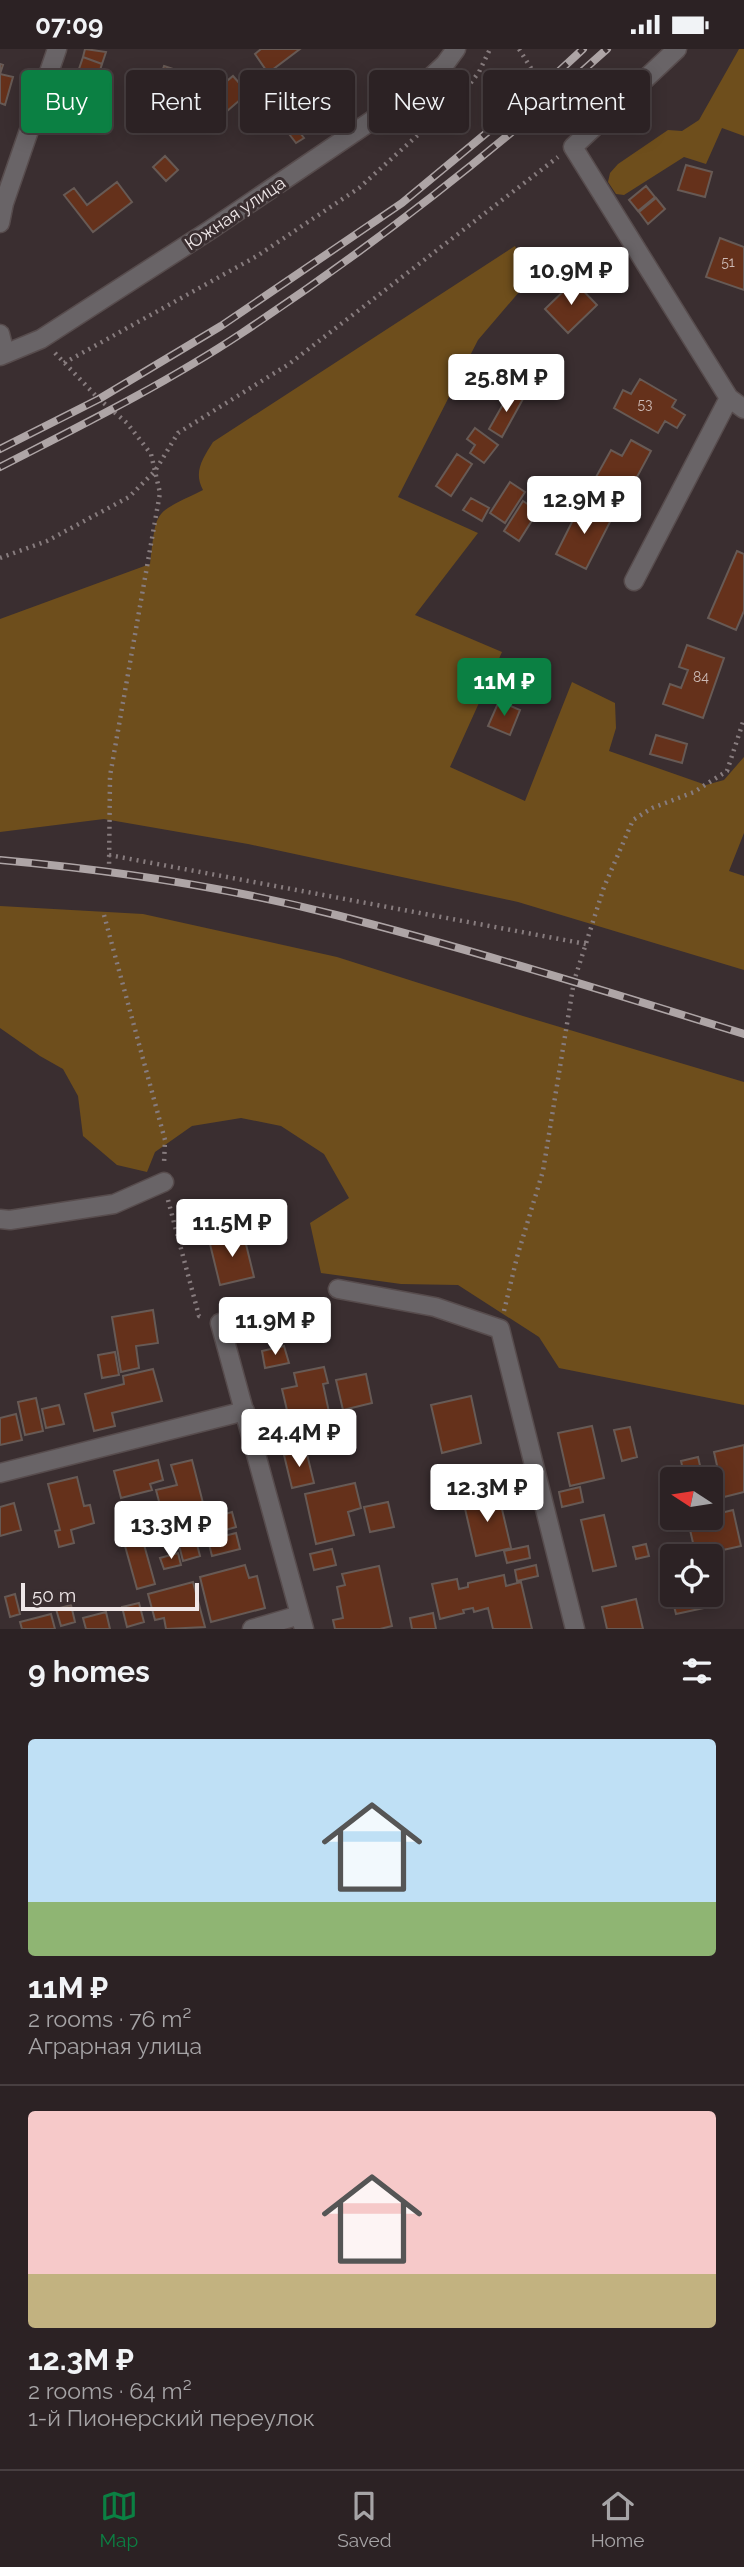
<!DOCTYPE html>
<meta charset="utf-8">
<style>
:root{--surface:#2c2224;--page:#342a2c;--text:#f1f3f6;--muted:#a6a4a6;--line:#483f41;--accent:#0b8043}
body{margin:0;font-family:Raleway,sans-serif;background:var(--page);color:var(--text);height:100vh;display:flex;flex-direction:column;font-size:26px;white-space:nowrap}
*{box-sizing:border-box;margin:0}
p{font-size:23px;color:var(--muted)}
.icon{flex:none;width:38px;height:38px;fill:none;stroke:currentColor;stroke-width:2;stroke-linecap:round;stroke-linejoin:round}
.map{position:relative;height:1580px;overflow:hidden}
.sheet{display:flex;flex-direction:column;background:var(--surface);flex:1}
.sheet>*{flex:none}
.guide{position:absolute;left:21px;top:21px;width:704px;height:63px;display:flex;gap:14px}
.needle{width:46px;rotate:282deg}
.buttons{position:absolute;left:660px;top:1418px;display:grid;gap:14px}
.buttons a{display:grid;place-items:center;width:63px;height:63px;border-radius:7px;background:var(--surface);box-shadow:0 4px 18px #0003,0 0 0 2px var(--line);font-size:35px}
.scale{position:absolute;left:21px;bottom:18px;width:178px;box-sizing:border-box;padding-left:7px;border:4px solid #efe7e8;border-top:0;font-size:19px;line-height:24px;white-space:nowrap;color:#efe7e8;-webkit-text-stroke:5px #3a2e30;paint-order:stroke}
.price{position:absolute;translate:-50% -60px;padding:0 16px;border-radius:7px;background:#fff;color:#222;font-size:23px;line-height:46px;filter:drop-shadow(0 2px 4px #0008)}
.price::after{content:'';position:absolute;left:50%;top:42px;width:21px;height:16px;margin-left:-10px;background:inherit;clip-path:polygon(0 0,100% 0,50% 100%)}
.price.on{background:var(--accent);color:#fff}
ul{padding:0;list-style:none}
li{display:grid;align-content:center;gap:14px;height:371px;padding:0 28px}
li+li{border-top:2px solid var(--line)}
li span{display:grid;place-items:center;height:217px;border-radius:7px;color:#555}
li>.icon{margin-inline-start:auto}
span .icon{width:126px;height:126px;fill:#fffc;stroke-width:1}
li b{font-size:30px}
h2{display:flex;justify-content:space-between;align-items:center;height:84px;padding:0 28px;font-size:30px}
.tag{padding:0 24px;border-radius:7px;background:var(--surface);box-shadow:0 4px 18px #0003,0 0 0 2px var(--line);font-size:24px;line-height:63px}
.tag.on{background:var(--accent);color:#fff}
.status{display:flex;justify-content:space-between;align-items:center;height:49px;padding:0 35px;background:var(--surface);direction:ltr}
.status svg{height:19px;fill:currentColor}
.dock{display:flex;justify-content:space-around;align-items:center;height:98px;border-top:2px solid var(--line);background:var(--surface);font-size:19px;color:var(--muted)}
.dock a{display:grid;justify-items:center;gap:4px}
.dock .on{color:var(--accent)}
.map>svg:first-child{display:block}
</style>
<div class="status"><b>07:09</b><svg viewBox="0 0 49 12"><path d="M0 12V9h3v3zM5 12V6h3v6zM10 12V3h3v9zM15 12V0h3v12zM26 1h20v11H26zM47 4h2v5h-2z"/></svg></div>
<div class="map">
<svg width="744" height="1580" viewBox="0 0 744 1580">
<rect width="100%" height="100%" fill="#3a2e30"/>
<path fill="#6e4e1c" d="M739 0H744V87L722 79 706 115 684 108 624 146 616 145 608 133 610 124 618 115 668 81 682 82 699 71Z
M515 197 531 229 478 291 398 448 478 484 415 566 502 603 450 718 525 752 572 633 615 654 616 679 609 702 706 736 724 731 744 708V784L729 822 744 827V921L518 853 248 795 104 770 0 783V570L150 515C157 459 152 466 203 441 193 423 203 409 213 393Z
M0 857 143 865 337 908 523 967 744 1033V1356L559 1319 539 1288 458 1236 401 1235 321 1224 310 1174 349 1149 324 1105 281 1077 241 1069 192 1077 155 1103 147 1123 117 1116 83 1087 78 1047 63 1020 40 1007 0 979Z"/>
<path fill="#65311b" stroke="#675a55" stroke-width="2" d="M85 0 106 3 102 15 83 8Z
M261 0H300L268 24 255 5Z
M83 8 102 15 98 27 79 20Z
M0 15 3 16 0 25 13 28 5 56 0 54Z
M164 17 188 25 183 40 159 32Z
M233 27 248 44 219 69 204 51Z
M83 32 100 37 87 80 71 75Z
M291 72 304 89 296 94 283 77Z
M165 107 178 121 166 132 153 118Z
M686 116 712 123 705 148 678 141Z
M117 133 132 153 93 183 64 146 74 139 87 156Z
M646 137 655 148 638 162 629 151Z
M656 149 665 160 648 175 639 163Z
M720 189 744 198V241L706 228Z
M574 232 597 256 568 284 545 260Z
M640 330 676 351 672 358 685 366 677 379 665 372 658 384 614 359 623 341 631 345Z
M510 343 523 350 502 388 489 380Z
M475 379 498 396 484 414 470 404 475 396 467 390Z
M631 391 651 402 623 454 591 437 611 401 622 407Z
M457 405 472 415 451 447 436 437Z
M510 433 525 443 505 474 490 464Z
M471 449 489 459 482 472 463 461Z
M523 452 538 462 519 492 504 482Z
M582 453 612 469 586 520 556 505Z
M737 502 744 505V562L736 581 708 569Z
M687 596 724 609 703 669 663 655 670 635 681 639 688 621 679 618Z
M499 652 520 661 510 686 488 677Z
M656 686 687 695 682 714 650 705Z
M243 1183 254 1228 220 1236 209 1191Z
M153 1261 158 1294 136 1297 139 1319 121 1323 112 1268Z
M284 1297 289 1314 265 1319 262 1302Z
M115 1303 119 1326 102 1329 98 1306Z
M324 1318 328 1334 323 1335 333 1382 294 1391 282 1340 297 1337 294 1324Z
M153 1320 162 1352 112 1364 115 1377 94 1382 85 1345 124 1335 123 1327Z
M366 1325 372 1354 343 1361 336 1331Z
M471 1347 481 1394 442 1404 431 1356Z
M36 1349 43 1382 25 1386 18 1353Z
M59 1356 64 1375 46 1379 42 1360Z
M16 1365 22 1391 0 1396V1369Z
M592 1377 604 1429 570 1437 558 1384Z
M630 1378 637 1408 622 1412 614 1381Z
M744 1396V1443L724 1448 714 1403Z
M306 1401 314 1434 292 1439 284 1406Z
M698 1408 703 1429 685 1430 681 1412Z
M158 1411 163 1431 150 1435 152 1441 121 1449 114 1422Z
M192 1411 203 1454 182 1460 180 1455 161 1460 156 1441 177 1436 171 1416Z
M506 1418 509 1431 482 1438 479 1424Z
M77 1428 84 1457 90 1456 94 1474 71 1481 74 1494 59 1498 55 1482 60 1481 48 1435Z
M355 1434 361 1459 348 1463 354 1486 316 1495 305 1445Z
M580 1438 583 1453 562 1458 559 1443Z
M498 1443 511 1499 476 1507 463 1451Z
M388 1453 394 1478 370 1483 364 1458Z
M14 1454 21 1481 0 1487V1458Z
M733 1461 741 1497 696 1507 688 1472Z
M232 1463 236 1478 222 1482 218 1467Z
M189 1464 200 1507 183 1512 172 1468Z
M604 1466 616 1517 593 1522 581 1471Z
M236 1484 240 1500 212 1507 208 1491Z
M143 1492 155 1535 137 1540 125 1497Z
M646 1495 649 1507 636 1510 633 1498Z
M528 1497 530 1509 507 1514 504 1502Z
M332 1500 336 1516 314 1521 310 1505Z
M178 1504 181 1516 164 1520 160 1509Z
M245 1516 249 1529 257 1527 265 1559 211 1573 200 1528Z
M536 1516 538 1527 517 1532 515 1521Z
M379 1517 392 1577 380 1580H335L333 1571 343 1569 337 1538 345 1536 342 1525Z
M504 1526 506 1537 521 1533 532 1580H493L488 1559 474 1563 473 1559 463 1561 464 1564 440 1570 432 1535 457 1530 459 1540 468 1538V1534Z
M193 1533 205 1578 166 1580 164 1569 155 1571 148 1545Z
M15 1545 20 1565 10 1568 5 1548Z
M688 1545H700L704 1559 676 1565 672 1549Z
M636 1550 643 1580H607L602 1558Z
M139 1554 144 1573 127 1578 122 1558Z
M71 1556 75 1573 61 1577 56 1560Z
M106 1563 110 1580H86L83 1569Z
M433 1564 436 1580H412L410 1569Z
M51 1565 55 1580H22L20 1573Z"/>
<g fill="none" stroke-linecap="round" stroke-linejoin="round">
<defs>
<path id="minor" d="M677 0 573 98 729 349 744 360
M0 174 4 154 57 0
M0 285 5 305
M0 307 41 290 210 181 417 41 445 15 456 0
M634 532 729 349
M0 1170 10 1171 114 1155 164 1133
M338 1240 435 1258 500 1280 575 1580
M220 1274 304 1580
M0 1424 245 1362
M252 1580 300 1566"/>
</defs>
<use href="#minor" stroke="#574c4d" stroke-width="21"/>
<path stroke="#877c7e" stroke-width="4.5" stroke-dasharray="2 5" stroke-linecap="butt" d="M519 0 551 51 565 81
M55 304 99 350 127 374 151 405 160 444 110 727 109 822
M64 314 257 207 359 139 460 48 479 23 490 0
M0 509 47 492 129 448 155 422 178 384 289 315 558 108
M109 806 586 895
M104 866 165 1091 164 1115
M168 1151 199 1267 203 1268
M504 1262 517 1208 543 1122 574 932 604 838 633 771 652 759 694 743 727 722 744 670"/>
<use href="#minor" stroke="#696467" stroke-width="18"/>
<defs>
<path id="rail" d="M0 400 99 350 221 277 402 154 542 38 583 0
M0 418C82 376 165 335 242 284 370 199 493 104 607 0
M0 811C112 821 226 838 336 866 473 901 609 943 744 985"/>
</defs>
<use href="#rail" stroke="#aea5a6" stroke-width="8"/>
<use href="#rail" stroke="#3a2e30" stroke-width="5" stroke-dasharray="16" stroke-linecap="butt"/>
</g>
<g text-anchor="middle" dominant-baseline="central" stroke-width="6" stroke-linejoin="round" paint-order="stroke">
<g font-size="14" fill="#ccbab5">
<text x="728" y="213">51</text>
<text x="645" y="355">53</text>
<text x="701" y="628">84</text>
</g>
<g font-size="18" fill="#efe7e8" stroke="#3a2e30">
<text transform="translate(235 164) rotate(-34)">Южная улица</text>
</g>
</g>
</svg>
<div class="buttons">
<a><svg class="needle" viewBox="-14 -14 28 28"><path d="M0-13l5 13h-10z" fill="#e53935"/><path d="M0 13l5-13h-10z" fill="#a6a4a6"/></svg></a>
<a><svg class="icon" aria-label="locate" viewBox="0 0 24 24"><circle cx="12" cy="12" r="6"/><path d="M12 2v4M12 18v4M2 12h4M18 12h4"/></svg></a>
</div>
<div class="scale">50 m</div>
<b class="price" style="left:571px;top:258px">10.9M ₽</b>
<b class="price" style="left:506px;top:365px">25.8M ₽</b>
<b class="price" style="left:584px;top:487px">12.9M ₽</b>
<b class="price on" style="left:504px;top:669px">11M ₽</b>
<b class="price" style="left:232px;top:1210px">11.5M ₽</b>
<b class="price" style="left:275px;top:1308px">11.9M ₽</b>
<b class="price" style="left:299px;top:1420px">24.4M ₽</b>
<b class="price" style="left:487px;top:1475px">12.3M ₽</b>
<b class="price" style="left:171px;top:1512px">13.3M ₽</b>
<div class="guide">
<a class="tag on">Buy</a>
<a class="tag">Rent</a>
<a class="tag">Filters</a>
<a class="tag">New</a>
<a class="tag">Apartment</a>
</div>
</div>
<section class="sheet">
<h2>9 homes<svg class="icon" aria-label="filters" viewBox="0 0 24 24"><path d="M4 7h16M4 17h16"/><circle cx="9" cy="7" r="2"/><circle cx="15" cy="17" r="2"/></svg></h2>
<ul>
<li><span style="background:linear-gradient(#bfe0f5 75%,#8fb573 0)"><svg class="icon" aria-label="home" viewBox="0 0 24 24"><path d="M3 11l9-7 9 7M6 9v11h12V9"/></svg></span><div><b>11M ₽</b><p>2 rooms · 76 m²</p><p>Аграрная улица</p></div></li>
<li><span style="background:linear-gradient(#f6c9c9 75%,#c2b280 0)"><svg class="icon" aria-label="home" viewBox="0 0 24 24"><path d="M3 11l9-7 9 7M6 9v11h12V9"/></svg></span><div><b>12.3M ₽</b><p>2 rooms · 64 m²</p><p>1-й Пионерский переулок</p></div></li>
</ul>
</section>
<nav class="dock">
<a class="on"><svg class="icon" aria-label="map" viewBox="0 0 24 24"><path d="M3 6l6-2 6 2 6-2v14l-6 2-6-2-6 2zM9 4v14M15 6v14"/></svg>Map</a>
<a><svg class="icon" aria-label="saved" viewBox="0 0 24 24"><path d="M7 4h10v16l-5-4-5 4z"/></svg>Saved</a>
<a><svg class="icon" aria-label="home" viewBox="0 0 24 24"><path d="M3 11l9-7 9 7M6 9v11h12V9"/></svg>Home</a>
</nav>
